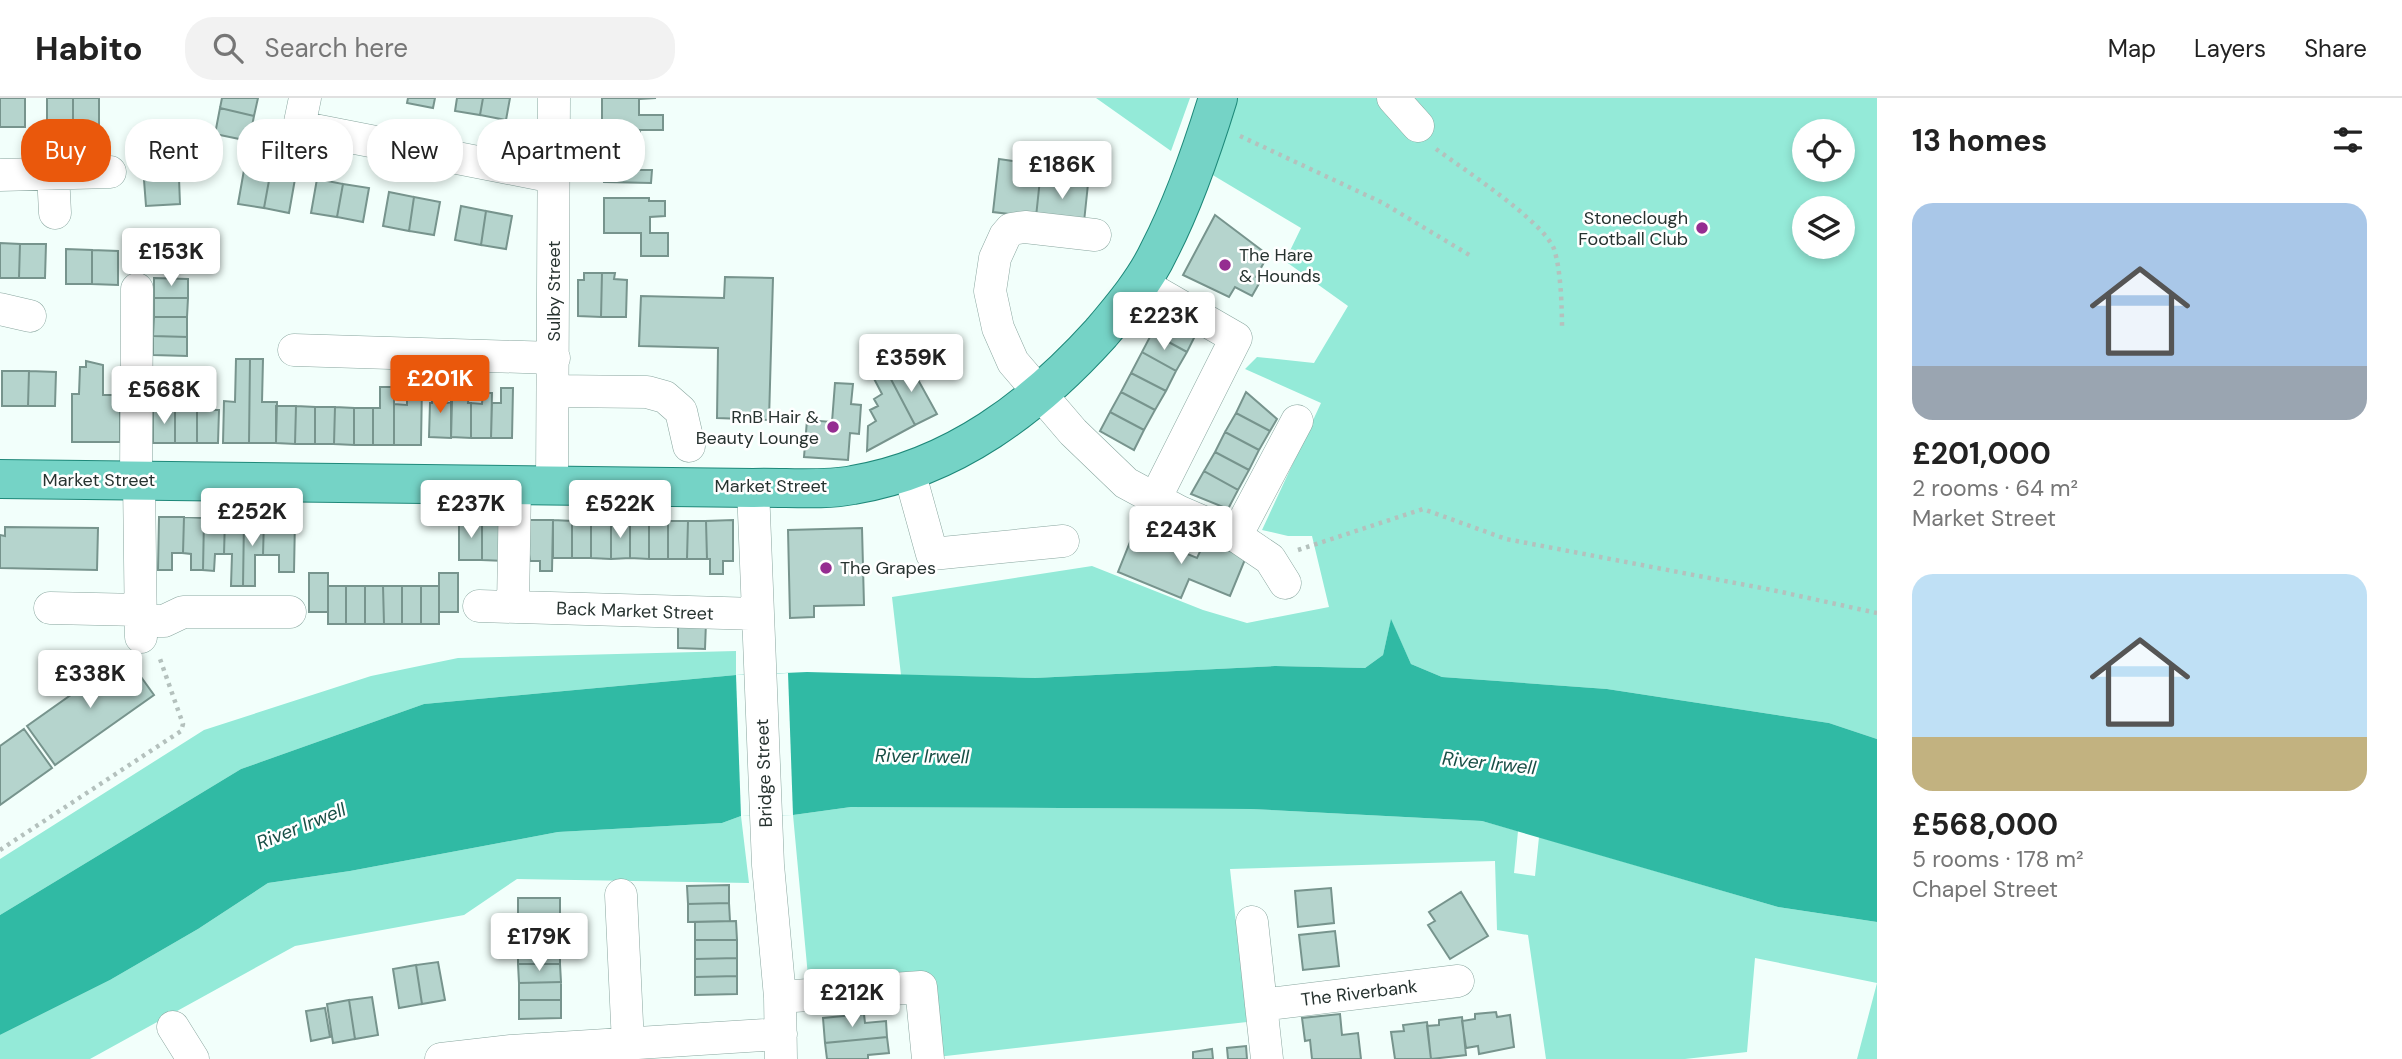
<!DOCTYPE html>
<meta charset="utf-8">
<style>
:root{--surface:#fff;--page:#f2f2f2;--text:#222;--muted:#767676;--line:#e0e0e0;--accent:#ea580c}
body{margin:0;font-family:"DM Sans",sans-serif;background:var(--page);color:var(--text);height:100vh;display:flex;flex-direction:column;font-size:26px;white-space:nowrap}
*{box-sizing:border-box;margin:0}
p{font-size:23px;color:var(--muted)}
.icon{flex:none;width:38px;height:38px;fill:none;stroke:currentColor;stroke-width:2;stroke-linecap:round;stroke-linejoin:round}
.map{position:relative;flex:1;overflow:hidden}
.drawer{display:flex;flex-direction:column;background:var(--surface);width:525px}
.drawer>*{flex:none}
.top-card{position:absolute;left:21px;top:21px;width:665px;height:63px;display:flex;gap:14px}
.controls{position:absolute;left:1792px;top:21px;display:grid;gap:14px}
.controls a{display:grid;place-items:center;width:63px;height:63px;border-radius:50%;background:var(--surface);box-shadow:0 4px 10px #0003;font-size:35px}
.price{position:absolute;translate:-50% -60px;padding:0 16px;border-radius:7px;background:#fff;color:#222;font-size:23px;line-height:46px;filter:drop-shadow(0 2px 4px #0008)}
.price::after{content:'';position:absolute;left:50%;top:42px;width:21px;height:16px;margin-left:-10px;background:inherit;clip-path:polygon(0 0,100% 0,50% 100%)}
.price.selected{background:var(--accent);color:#fff}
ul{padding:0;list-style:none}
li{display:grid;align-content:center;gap:14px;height:371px;padding:0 35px}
li span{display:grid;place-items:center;height:217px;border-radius:21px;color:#555}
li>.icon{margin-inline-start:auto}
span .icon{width:126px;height:126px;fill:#fffc;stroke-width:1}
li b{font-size:30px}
h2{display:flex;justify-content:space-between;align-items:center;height:84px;padding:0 35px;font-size:30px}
.tag{padding:0 24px;border-radius:28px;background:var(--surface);box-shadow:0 4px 10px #0003;font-size:24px;line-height:63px}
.tag.selected{background:var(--accent);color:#fff}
header{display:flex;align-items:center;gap:42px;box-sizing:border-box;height:98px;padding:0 35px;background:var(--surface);border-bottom:2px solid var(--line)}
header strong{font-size:33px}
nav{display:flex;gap:38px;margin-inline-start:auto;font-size:24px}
.search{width:490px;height:63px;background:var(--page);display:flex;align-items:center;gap:18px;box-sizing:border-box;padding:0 24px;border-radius:28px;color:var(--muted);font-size:26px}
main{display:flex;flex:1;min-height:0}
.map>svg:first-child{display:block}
</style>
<header>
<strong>Habito</strong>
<div class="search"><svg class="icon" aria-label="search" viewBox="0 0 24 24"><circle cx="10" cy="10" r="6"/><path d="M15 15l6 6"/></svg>Search here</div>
<nav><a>Map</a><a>Layers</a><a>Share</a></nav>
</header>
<main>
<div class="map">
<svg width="1877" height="961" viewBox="0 0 1877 961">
<rect width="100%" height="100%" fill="#f2fffb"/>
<path fill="#94ead8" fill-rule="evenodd" d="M1096 0H1190L1171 53Z
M1229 0H1877V641L1829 625 1607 591 1442 579 1411 566 1391 522 1383 557 1365 570 1275 568 1035 580 901 577 892 499 1092 468 1203 512 1247 525 1329 509 1312 438H1288L1262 432 1321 305 1245 271 1257 259 1314 265 1348 208 1285 163 1301 130 1206 73ZM1804 33H1843V72H1804ZM1804 110H1843V149H1804Z
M736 553V577L424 606 241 671 0 817V761L204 632 371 578 458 560Z
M851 709 1251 711 1482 723 1518 733 1514 775 1535 778 1539 739 1778 809 1877 824V961H1857L1877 885 1755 860 1747 954 1685 961H1546L1528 837 1497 832 1495 763 1230 771 1247 924 937 959 930 885 809 889 793 717Z
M741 718 749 785 517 781 464 817 295 848 90 961H0V937L110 882 198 831 268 785 350 773 558 734 722 725Z"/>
<path fill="#30baa4" d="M1391 521 1411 566 1442 579 1607 591 1829 625 1877 641V824L1778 809 1482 723 1251 711 851 709 793 717 741 718 722 725 558 734 350 773 268 785 198 831 110 882 0 937V817L241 671 424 606 736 577 807 574 1035 580 1275 568 1365 570 1383 557Z"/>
<path fill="#f2fffb" d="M788 575 793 717 741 718 736 577Z"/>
<path fill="#b5d4cd" stroke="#77948d" stroke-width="2" d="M0 0H25V29H0Z
M47 0H73V31L47 30Z
M73 0H99V31H73Z
M222 0H258L254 18 220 10Z
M408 0H435L433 10 407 5Z
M457 0H483L480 17 455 13Z
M483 0H510L506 22 480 17Z
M602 0H656L639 1V17H663V32H640V39L607 38V31L602 30Z
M220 10 254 18 249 43 215 36Z
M608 42 633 43V55H639L638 72H652L651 85 604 84V79L600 75V55H608Z
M177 54 179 80 144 82 143 56Z
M999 61 1020 64 1018 78 1040 81 1036 119 993 114Z
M244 72 270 77 264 110 238 106Z
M270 77 295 81 289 115 264 110Z
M179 80 180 106 146 108 144 82Z
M317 81 343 86 337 119 311 115Z
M1040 81 1088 86 1084 124 1036 119Z
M343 86 369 90 363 124 337 119Z
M389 94 414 99 409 133 383 128Z
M414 99 440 104 434 137 409 133Z
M604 100H649V103H665V118L650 119V135H668V158H641V135H604Z
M461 108 486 113 481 147 455 142Z
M486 113 512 118 506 151 481 147Z
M1215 117 1268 157 1256 179 1261 182 1252 198 1235 189 1229 199 1183 177Z
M0 145 20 146 19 180H0Z
M20 146H46L45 180H19Z
M66 151 92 152V186H66Z
M92 152 118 153V187L92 186Z
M584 175H602L601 219 578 218V182H584Z
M602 175H615L614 181 627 182 626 219H601Z
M725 179 773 180 769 322 717 320 718 250 639 248 641 198 724 200Z
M154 180 188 181V200H154Z
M154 200H188L187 219H154Z
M1163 215 1197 234 1187 254 1152 235Z
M154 219H187V239L153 238Z
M1152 235 1187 254 1176 273 1142 254Z
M153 238 187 239V258L153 257Z
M1142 254 1176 273 1166 293 1131 275Z
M236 261H250L249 345H223L224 303 235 304Z
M250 261H263L262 304H277L276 345H249Z
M897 261 908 282 916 278 937 316 915 327 884 268Z
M86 263 103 267V297H120V344H72V296H79L80 269H86Z
M884 268 915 327 867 353 868 328 876 323 870 312 878 308 874 301 882 296 871 275Z
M2 273H29L28 308H2Z
M29 273 56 274 55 308H28Z
M1131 275 1166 293 1155 312 1121 294Z
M835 285 853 286 851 306 861 307 859 336 850 335 848 362 804 359 807 322 832 324Z
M407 286H422L421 347H394V306L407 307Z
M380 289H394V347H373V310H380Z
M501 290H513L512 340H491L492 305H501Z
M432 291H446V305L452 304 451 340 429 339 430 305H432Z
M451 293 469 294 468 305H471V340L451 339Z
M1121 294 1155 312 1144 332 1110 314Z
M1246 294 1277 321 1270 333 1236 315Z
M483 295H492L491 340H471V305L482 306Z
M276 308H296L295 346 276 345Z
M296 308 315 309V346H295Z
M315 309H335L334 346H315Z
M335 309 354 310V347L334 346Z
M354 310H373V347H354Z
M153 312H175V345H153Z
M175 312H197V345H175Z
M197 312H219L218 345H197Z
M1110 314 1144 332 1134 352 1100 333Z
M1236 315 1270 333 1259 352 1225 334Z
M1225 334 1259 352 1249 372 1215 354Z
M1215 354 1249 372 1238 392 1204 373Z
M1204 373 1238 392 1228 411 1191 396Z
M159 419H184L183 455H172V472H158Z
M184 419 204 420 203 472H191V456L183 455Z
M204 420H225L224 456H215L214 473 203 472Z
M225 420 244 421 243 488H231L232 456H224Z
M244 421H264L263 457H255V488H243Z
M264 421H295L294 474H279V457H263Z
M459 422H482V462H459Z
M482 422H505V463L482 462Z
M524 422H553L552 473H540V463H530Z
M553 422 572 423V460H553Z
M591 422V460H572V423Z
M591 422H611V461L591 460Z
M611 422 630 423V460L611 461Z
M733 422V463H723V476H710V461H707L706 423Z
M630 423H649V461L630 460Z
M649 423H668V461H649Z
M668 423H688L687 461H668Z
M688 423H706L707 461H687Z
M5 429 98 430 97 472 0 470V437L5 438Z
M862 430 864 507 814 508V519L790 520 788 432Z
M1134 434 1197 460 1205 443 1246 459 1230 498 1189 481 1181 500 1118 474Z
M309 475H328V514H309Z
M439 475H458V514H439Z
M328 488H346V526H328Z
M346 488H365V526H346Z
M365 488H383L384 526H365Z
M383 488H402V526H384Z
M402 488H421V526H402Z
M421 488H439V526H421Z
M678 523 706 524 705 551 678 550Z
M126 558 154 597 55 667 27 628Z
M24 631 52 670 0 707V648Z
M729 787V805L688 806 687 788Z
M1331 790 1334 825 1298 829 1295 793Z
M1461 794 1488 838 1450 861 1428 827 1435 823 1429 814Z
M518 800H560V829H518Z
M729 805 730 823 688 824V806Z
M736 823 737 842H695V824Z
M518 829H560V847L518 848Z
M1335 833 1339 868 1303 872 1299 837Z
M695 842H737V860L695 861Z
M560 847V866H518V848Z
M737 860V878L695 879V861Z
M438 864 445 902 422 906 416 867Z
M518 866H560L561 884 519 885Z
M416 867 422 906 399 910 393 871Z
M737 878V896L695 897V879Z
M561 884V902H519V885Z
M372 899 378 937 355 941 349 902Z
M349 902 355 941 333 945 327 906Z
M519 902H561V920L519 921Z
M325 910 330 939 311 943 306 913Z
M1496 914 1497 919 1510 917 1514 949 1479 956 1478 948 1466 950 1462 923 1475 921V916Z
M864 916 865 925 886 923 887 939 825 945 823 920Z
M1340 916 1342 937 1358 935 1361 961H1312L1310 942 1305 943 1302 920Z
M1462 919 1466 957 1431 961 1427 928 1439 927V922Z
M1427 924 1431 961H1395L1391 934 1404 933 1403 927Z
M887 939 889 955 868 957V961H827L825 945Z
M1246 948 1247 961H1228L1227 950Z
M1212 951 1213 961H1193V954Z"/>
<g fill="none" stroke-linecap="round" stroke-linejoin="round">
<defs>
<path id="minor" d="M305 0 299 29 554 79
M1393 0 1418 28
M53 75 55 115
M0 77 110 74
M1095 137 1025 129 1011 131 1005 138 995 160 990 193 998 230 1013 264 1073 334 1126 385 1180 414 1236 438 1270 461 1285 485
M1139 184 1236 240 1155 401
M0 211 30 218
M294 252 554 260
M553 293 647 294 665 299 681 313 689 348
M909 373 932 456 1063 443
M139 382 141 539
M136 383 137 191
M552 387 554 0
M753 390 768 767 780 899 781 961
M1236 438 1297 323
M479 508 758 516
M513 509 515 387
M50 510 141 512
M141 523H164L183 514H290
M621 797 628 946
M1252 824 1267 961
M780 899 921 889 928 961
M1261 907 1458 883
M173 929 193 961
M441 961 511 953 781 936"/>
<path id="major" d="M0 381 753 390C784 389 823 393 853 387 954 370 1034 309 1101 235 1122 210 1145 183 1159 153 1184 105 1202 52 1218 0"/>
</defs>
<use href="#minor" stroke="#89a69f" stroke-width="33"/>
<use href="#major" stroke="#1e8879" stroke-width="40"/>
<path stroke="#b4c1bd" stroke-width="4.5" stroke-dasharray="3.5 5" stroke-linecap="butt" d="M1240 38 1383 105 1471 158
M1436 51C1463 71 1543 123 1554 151 1561 172 1562 210 1562 232
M1298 452 1423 411 1506 441 1772 492 1877 515
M0 752 181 633 183 626 160 561"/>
<use href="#minor" stroke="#fff" stroke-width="32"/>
<use href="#major" stroke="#75d3c6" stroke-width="38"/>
</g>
<g fill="#952d91" stroke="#fff" stroke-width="2.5">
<circle cx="1702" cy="130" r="7"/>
<circle cx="1225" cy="167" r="7"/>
<circle cx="833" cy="329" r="7"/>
<circle cx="826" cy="470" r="7"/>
</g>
<g text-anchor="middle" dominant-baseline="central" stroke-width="5" stroke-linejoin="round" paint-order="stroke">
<g font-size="18" fill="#273330" stroke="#fff" text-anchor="end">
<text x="1688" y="120">Stoneclough<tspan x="1688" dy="21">Football Club</tspan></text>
<text x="1239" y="157" text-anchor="start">The Hare<tspan x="1239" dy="21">&amp; Hounds</tspan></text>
<text x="819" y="319">RnB Hair &amp;<tspan x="819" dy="21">Beauty Lounge</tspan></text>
<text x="840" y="470" text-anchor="start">The Grapes</text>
</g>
<g font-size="18" fill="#273330" stroke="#fff">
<text transform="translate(554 193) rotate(-90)">Sulby Street</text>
<text x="99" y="382">Market Street</text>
<text x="771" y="388">Market Street</text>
<text transform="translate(635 513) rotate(2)">Back Market Street</text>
<text transform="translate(764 675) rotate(-92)">Bridge Street</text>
<text transform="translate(1359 895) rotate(-7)">The Riverbank</text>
</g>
<g font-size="19" font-style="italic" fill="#184f46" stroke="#fff">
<text transform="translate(922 658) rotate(1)">River Irwell</text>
<text transform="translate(1489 665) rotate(6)">River Irwell</text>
<text transform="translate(301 728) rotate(-22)">River Irwell</text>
</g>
</g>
</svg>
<div class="controls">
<a><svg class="icon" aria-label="locate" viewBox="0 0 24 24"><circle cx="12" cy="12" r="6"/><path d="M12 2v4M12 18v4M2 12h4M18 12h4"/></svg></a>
<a><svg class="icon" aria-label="layers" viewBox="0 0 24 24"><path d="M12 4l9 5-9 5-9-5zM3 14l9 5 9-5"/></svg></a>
</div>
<b class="price" style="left:1062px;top:103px">£186K</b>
<b class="price" style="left:171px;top:190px">£153K</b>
<b class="price" style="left:1164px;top:254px">£223K</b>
<b class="price" style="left:911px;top:296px">£359K</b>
<b class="price selected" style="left:440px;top:317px">£201K</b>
<b class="price" style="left:164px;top:328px">£568K</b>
<b class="price" style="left:471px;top:442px">£237K</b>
<b class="price" style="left:620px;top:442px">£522K</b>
<b class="price" style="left:252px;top:450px">£252K</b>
<b class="price" style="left:1181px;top:468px">£243K</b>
<b class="price" style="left:90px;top:612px">£338K</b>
<b class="price" style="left:539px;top:875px">£179K</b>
<b class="price" style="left:852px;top:931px">£212K</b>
<div class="top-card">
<a class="tag selected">Buy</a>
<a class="tag">Rent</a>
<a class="tag">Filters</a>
<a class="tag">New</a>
<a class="tag">Apartment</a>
</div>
</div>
<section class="drawer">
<h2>13 homes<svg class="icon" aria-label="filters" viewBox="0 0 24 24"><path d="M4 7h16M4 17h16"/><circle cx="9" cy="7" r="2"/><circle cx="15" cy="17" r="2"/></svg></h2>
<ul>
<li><span style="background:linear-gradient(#a9c7e8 75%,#9aa5b1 0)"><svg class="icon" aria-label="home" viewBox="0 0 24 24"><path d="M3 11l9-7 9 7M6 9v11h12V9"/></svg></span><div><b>£201,000</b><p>2 rooms · 64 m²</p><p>Market Street</p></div></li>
<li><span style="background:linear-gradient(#bfe0f5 75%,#c2b280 0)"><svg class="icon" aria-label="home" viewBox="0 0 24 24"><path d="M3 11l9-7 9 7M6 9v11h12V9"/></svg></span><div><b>£568,000</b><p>5 rooms · 178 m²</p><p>Chapel Street</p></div></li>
</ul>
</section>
</main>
